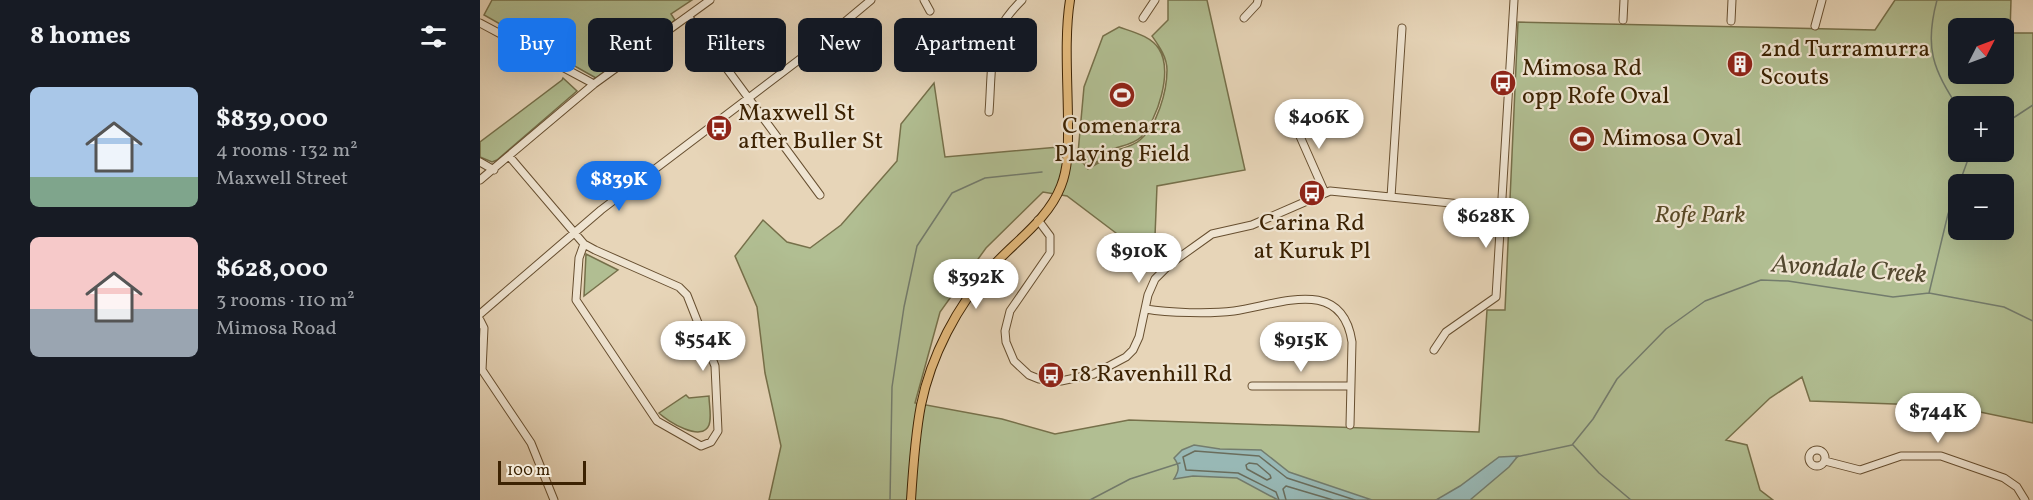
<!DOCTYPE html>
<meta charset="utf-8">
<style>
:root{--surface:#171b24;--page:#242831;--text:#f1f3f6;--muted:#9ea1a6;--accent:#1a73e8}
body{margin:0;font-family:Vollkorn,serif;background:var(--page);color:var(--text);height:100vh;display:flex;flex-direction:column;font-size:22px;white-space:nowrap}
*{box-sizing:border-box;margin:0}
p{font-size:20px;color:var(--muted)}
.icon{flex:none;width:33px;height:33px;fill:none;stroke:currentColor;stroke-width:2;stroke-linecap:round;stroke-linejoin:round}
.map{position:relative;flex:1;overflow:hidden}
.side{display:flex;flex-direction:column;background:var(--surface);width:480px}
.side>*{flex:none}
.hud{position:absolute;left:18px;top:18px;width:570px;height:54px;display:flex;gap:12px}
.needle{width:39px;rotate:48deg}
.buttons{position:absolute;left:1468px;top:18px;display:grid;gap:12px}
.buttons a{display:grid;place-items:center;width:66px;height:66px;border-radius:9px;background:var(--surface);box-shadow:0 6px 24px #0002;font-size:30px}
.scale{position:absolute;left:18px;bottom:15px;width:88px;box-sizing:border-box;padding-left:6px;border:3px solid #3c2202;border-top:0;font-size:16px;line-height:21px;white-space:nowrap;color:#3c2202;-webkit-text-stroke:4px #efe4d1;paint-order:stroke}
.price{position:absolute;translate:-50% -51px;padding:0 14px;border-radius:21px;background:#fff;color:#222;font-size:20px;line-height:39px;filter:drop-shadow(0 2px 3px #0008)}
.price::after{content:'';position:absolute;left:50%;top:36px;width:18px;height:14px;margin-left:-9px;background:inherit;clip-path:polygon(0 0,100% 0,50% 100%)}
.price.current{background:var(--accent);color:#fff}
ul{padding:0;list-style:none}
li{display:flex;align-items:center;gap:18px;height:150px;padding:0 30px}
li span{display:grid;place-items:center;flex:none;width:168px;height:120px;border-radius:9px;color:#555}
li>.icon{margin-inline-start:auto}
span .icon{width:72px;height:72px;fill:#fffc;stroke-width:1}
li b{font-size:26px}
h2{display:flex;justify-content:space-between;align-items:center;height:72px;padding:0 30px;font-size:26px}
.chip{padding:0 21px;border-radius:9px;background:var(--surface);box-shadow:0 6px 24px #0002;font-size:21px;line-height:54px}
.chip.current{background:var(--accent);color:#fff}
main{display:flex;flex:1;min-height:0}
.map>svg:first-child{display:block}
</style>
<main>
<section class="side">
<h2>8 homes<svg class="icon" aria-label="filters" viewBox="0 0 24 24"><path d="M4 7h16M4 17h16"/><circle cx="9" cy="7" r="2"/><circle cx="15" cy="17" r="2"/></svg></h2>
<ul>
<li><span style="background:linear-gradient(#a9c7e8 75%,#7fa58c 0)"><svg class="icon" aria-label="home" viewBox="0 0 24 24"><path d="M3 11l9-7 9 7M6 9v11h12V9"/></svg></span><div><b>$839,000</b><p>4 rooms · 132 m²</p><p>Maxwell Street</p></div></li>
<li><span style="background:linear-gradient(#f6c9c9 60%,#9aa5b1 0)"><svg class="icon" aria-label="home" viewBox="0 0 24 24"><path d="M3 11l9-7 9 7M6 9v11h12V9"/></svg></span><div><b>$628,000</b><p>3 rooms · 110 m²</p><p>Mimosa Road</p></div></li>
</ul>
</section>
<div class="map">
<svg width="1553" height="500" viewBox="0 0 1553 500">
<rect width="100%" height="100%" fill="#e7d5b8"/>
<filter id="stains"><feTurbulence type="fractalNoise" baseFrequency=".00333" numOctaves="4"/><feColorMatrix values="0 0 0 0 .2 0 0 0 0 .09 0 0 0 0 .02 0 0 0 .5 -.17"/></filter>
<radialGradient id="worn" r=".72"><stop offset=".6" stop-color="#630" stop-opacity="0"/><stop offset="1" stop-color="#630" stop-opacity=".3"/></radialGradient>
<path fill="#b1be92" stroke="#76704a" stroke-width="1.5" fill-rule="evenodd" d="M12 0H212L191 14 195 20 181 30 177 25 154 41 157 46 116 78 4 15Z
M688 0H727L765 170 677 186 674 261 664 265 665 255 587 196 563 192 506 248 460 312 435 403 522 419 575 434 649 420 999 432 1007 310H1025L1038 22 1395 30 1415 0H1531L1530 33H1553V423L1471 406 1330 401 1322 377 1290 398 1246 440 1267 445 1280 490 1293 500H289L301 446 285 373 277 307 255 256 283 220 307 242 330 248 361 225 417 161 421 124 454 83 465 157 579 147 596 154 608 169 625 159V154C637 149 651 148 660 140 677 126 687 92 687 70 687 57 679 46 672 36L688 20ZM1479 28H1524V74H1479ZM1479 106H1524V152H1479ZM1479 184H1524V230H1479Z
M639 27C653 32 671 36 679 49 693 71 678 119 661 137 651 147 635 145 623 154V158L609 167 598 153 604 87 623 36Z
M83 78 97 91 17 160 12 162 0 157V142L82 80Z
M106 254 138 270 104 296Z
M206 395 209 398 229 396C229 405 232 417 229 425 222 443 187 421 179 413Z"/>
<path fill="#98b8b5" stroke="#737c6d" stroke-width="1.5" d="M714 445 740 449 781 450 809 472 892 500H798L757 478 713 476 694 479C699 471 700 466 694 458L702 450Z
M1038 456 1029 467 990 500H956L980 486 1019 457Z"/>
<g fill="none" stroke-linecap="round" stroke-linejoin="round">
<path stroke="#6a6d5c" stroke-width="1.5" d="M769 463 777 464 790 475 791 478 787 480 767 469 766 465Z
M799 500 796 492 758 473 706 470 703 457 715 451 779 456 807 478 875 500
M806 500 803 489 806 486 853 500"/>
<path stroke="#737c6d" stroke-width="1.5" d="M1457 0C1444 48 1453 69 1479 109
M1524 124 1553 105
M1449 293 1468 214 1490 154 1489 152
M1093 445 1119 473 1151 500
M1036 457 1092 445 1113 419 1137 379 1186 329 1225 301 1281 280 1308 281 1413 297 1449 293 1524 307 1553 321
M410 500 412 387 424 307 437 246 472 193 505 178 562 172
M610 500 650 479 700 463"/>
<defs>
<path id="minor" d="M444 0 450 11
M208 16 340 195
M663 18 675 0
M764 18 777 4 778 0
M1143 20 1144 0
M1251 21 1252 0
M0 23 114 84
M1335 26 1342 0
M509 112C511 89 510 50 519 31 524 19 533 9 542 0
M811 116 845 193
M29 156 104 244 115 250 199 287 207 295 235 366 238 431 231 442 221 446 177 421 96 300 99 258 104 244
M0 162 14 170
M0 180 114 84 230 0
M911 197 922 28
M558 220 570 236V253L530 311 525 331 526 342 534 361 549 375 559 379 581 381 614 374 646 357 653 350 659 337 668 295 675 279 690 264 732 234 772 225 850 191 1021 208
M666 309C688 313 731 314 754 311 798 305 862 275 872 342L870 425
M0 314 121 210 324 56 391 0
M0 320 4 328 2 370 51 443 74 500
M954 350 966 332 1016 297 1034 0
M772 386H870
M1329 458a8 8 0 1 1 16 0a8 8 0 1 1-16 0Z
M1345 461 1380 470 1421 456H1461L1524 478 1537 487 1545 500"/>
<path id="major" d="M431 500C433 468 435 436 441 405 451 356 477 306 511 268 534 242 568 220 581 186 589 166 588 144 588 123 588 85 584 37 590 0"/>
</defs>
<use href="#minor" stroke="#674f30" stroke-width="9"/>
<use href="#major" stroke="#3c2202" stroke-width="10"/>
<use href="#minor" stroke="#efe4d1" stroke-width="7"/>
<use href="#major" stroke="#e4ba7c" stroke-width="8"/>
</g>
<defs>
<symbol id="building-disc" viewBox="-11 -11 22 22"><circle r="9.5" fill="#8f2418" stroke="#efe4d1"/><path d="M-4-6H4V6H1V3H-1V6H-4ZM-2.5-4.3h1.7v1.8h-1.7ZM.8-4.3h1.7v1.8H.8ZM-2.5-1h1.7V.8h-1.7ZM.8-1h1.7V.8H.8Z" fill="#fff"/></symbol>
<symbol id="bus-disc" viewBox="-11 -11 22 22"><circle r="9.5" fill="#8f2418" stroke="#efe4d1"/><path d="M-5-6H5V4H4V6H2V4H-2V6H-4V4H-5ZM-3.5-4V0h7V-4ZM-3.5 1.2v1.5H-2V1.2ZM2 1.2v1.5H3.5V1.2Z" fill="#fff"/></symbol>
<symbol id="stadium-disc" viewBox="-11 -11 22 22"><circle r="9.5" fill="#8f2418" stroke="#efe4d1"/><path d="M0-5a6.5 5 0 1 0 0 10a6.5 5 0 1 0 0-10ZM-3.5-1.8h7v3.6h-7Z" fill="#fff"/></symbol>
</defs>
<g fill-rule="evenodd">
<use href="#building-disc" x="1245" y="49" width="30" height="30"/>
<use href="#bus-disc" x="1008" y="68" width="30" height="30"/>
<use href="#stadium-disc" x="627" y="80" width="30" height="30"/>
<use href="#bus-disc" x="224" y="113" width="30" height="30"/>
<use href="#stadium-disc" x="1087" y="124" width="30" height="30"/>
<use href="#bus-disc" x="817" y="178" width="30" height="30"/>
<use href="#bus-disc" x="556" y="360" width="30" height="30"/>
</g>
<g text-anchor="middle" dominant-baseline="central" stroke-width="4.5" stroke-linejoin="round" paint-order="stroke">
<g font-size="24" fill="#3c2202" stroke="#efe4d1" text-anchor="start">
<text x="1280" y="50">2nd Turramurra<tspan x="1280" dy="28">Scouts</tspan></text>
<text x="1042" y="69">Mimosa Rd<tspan x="1042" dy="28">opp Rofe Oval</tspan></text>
<text x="258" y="114">Maxwell St<tspan x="258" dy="28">after Buller St</tspan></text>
<text x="642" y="127" text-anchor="middle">Comenarra<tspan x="642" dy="28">Playing Field</tspan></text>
<text x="1122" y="139">Mimosa Oval</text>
<text x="832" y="224" text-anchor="middle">Carina Rd<tspan x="832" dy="28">at Kuruk Pl</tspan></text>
<text x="590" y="375">18 Ravenhill Rd</text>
</g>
<g font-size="24" font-style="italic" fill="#594926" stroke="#efe4d1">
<text x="1220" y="216">Rofe Park</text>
</g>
<g font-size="26" font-style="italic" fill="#53482f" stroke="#efe4d1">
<text transform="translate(1369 270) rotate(4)">Avondale Creek</text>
</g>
</g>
<rect width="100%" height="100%" filter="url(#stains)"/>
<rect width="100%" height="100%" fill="url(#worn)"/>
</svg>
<div class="buttons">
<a><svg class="needle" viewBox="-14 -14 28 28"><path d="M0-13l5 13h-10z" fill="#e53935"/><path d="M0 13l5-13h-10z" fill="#9ea1a6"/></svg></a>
<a>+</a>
<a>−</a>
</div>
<div class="scale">100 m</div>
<b class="price" style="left:839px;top:150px">$406K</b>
<b class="price current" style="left:139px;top:212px">$839K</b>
<b class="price" style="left:1006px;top:249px">$628K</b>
<b class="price" style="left:659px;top:284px">$910K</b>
<b class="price" style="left:496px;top:310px">$392K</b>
<b class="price" style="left:223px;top:372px">$554K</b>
<b class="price" style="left:821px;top:373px">$915K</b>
<b class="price" style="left:1458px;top:444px">$744K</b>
<div class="hud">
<a class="chip current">Buy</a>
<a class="chip">Rent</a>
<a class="chip">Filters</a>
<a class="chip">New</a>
<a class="chip">Apartment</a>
</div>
</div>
</main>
